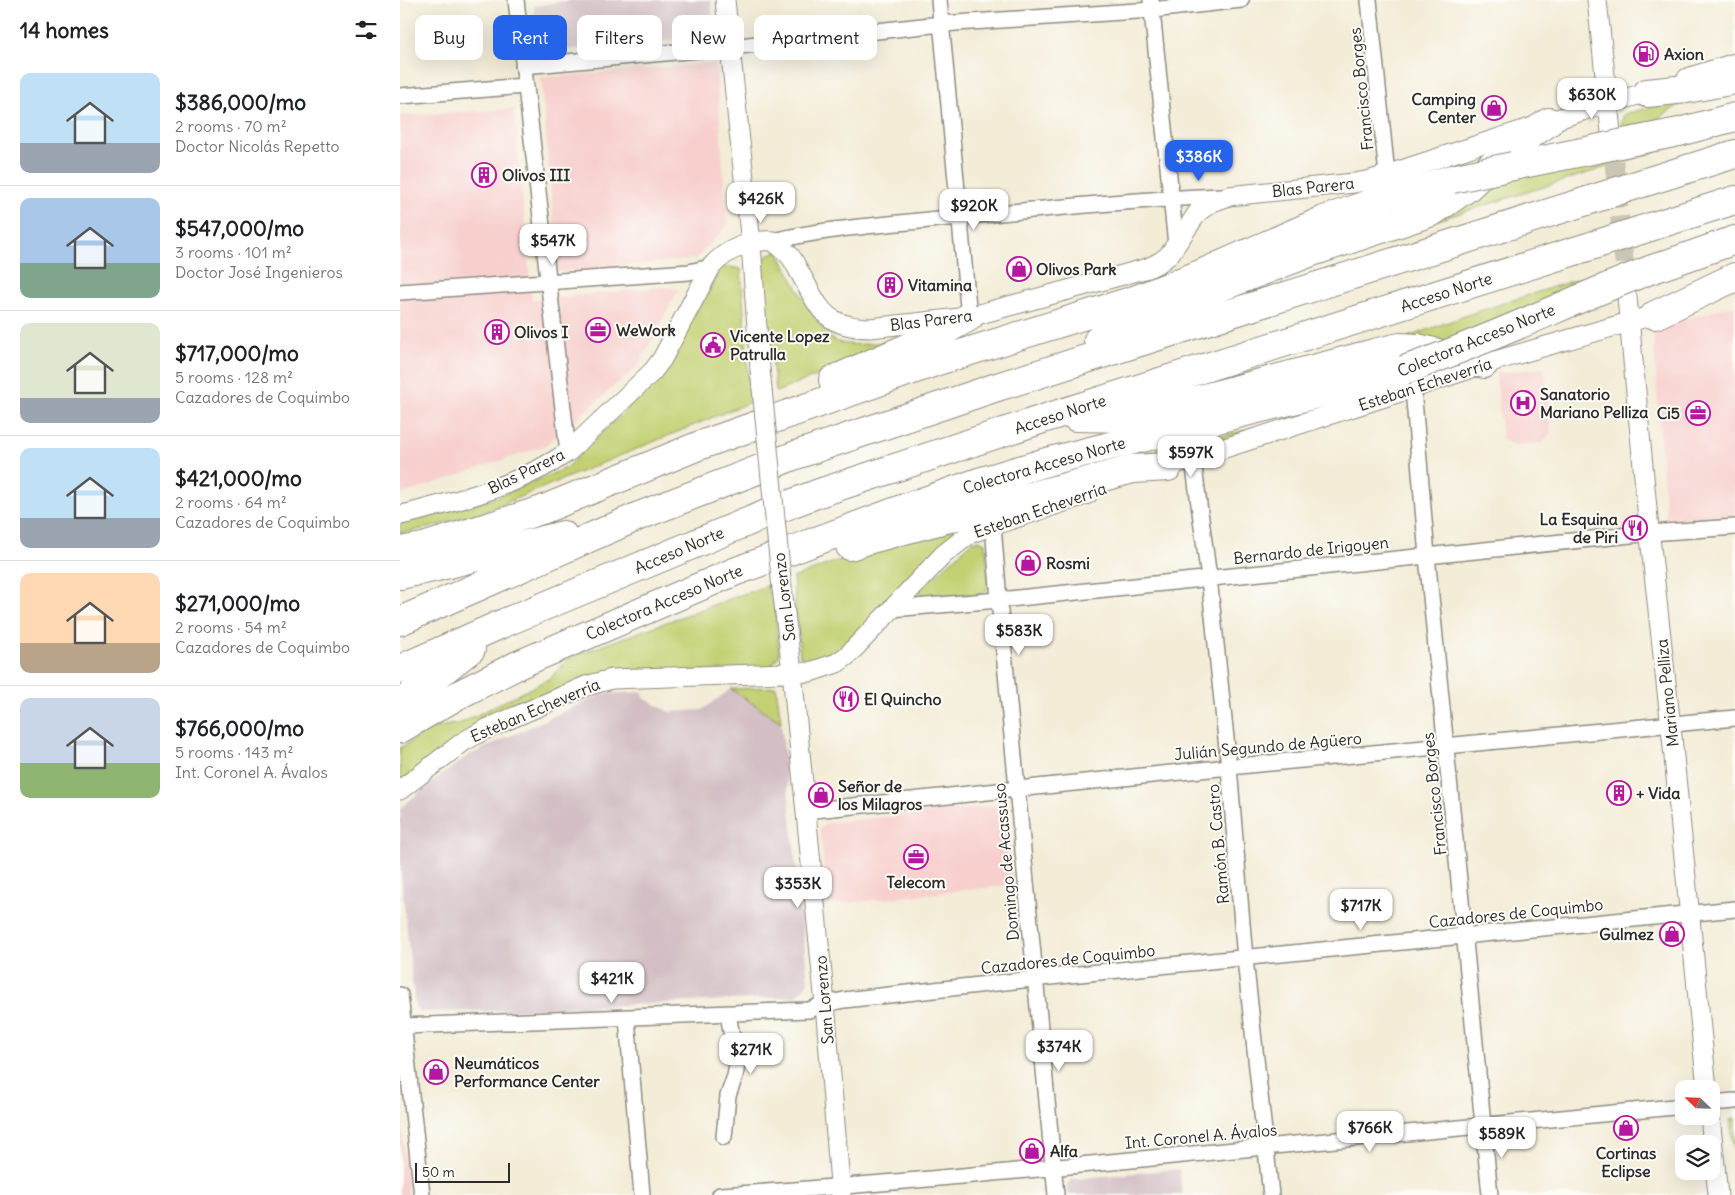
<!DOCTYPE html>
<meta charset="utf-8">
<style>
:root{--surface:#fff;--page:#f6f6f6;--text:#202124;--muted:#757577;--line:#e0e0e0;--accent:#2563eb}
body{margin:0;font-family:Delius,sans-serif;background:var(--page);color:var(--text);height:100vh;display:flex;flex-direction:column;font-size:19px;white-space:nowrap}
*{box-sizing:border-box;margin:0}
p{font-size:16px;color:var(--muted)}
.icon{flex:none;width:28px;height:28px;fill:none;stroke:currentColor;stroke-width:2;stroke-linecap:round;stroke-linejoin:round}
.map{position:relative;flex:1;overflow:hidden}
.side{display:flex;flex-direction:column;background:var(--surface);width:400px}
.side>*{flex:none}
.top-card{position:absolute;left:15px;top:15px;width:475px;height:45px;display:flex;gap:10px}
.needle{width:32px;rotate:293deg}
.tools{position:absolute;left:1275px;top:1080px;display:grid;gap:10px}
.tools a{display:grid;place-items:center;width:45px;height:45px;border-radius:10px;background:var(--surface);box-shadow:0 5px 20px #0002;font-size:25px}
.scale{position:absolute;left:15px;bottom:12px;width:95px;box-sizing:border-box;padding-left:5px;border:2px solid #2b2b2b;border-top:0;font-size:14px;line-height:18px;white-space:nowrap;color:#2b2b2b;-webkit-text-stroke:4px #fdfcf7;paint-order:stroke}
.price{position:absolute;translate:-50% -42px;padding:0 11px;border-radius:10px;background:#fff;color:#222;font-size:16px;line-height:32px;filter:drop-shadow(0 1px 2px #0008)}
.price::after{content:'';position:absolute;left:50%;top:30px;width:15px;height:11px;margin-left:-8px;background:inherit;clip-path:polygon(0 0,100% 0,50% 100%)}
.price.on{background:var(--accent);color:#fff}
ul{padding:0;list-style:none}
li{display:flex;align-items:center;gap:15px;height:125px;padding:0 20px}
li+li{border-top:1px solid var(--line)}
li span{display:grid;place-items:center;flex:none;width:140px;height:100px;border-radius:10px;color:#555}
li>.icon{margin-inline-start:auto}
span .icon{width:60px;height:60px;fill:#fffc;stroke-width:1}
li b{font-size:21px}
h2{display:flex;justify-content:space-between;align-items:center;height:60px;padding:0 20px;font-size:21px}
.chip{padding:0 18px;border-radius:10px;background:var(--surface);box-shadow:0 5px 20px #0002;font-size:18px;line-height:45px}
.chip.on{background:var(--accent);color:#fff}
main{display:flex;flex:1;min-height:0}
.map>svg:first-child{display:block}
</style>
<main>
<section class="side">
<h2>14 homes<svg class="icon" aria-label="filters" viewBox="0 0 24 24"><path d="M4 7h16M4 17h16"/><circle cx="9" cy="7" r="2"/><circle cx="15" cy="17" r="2"/></svg></h2>
<ul>
<li><span style="background:linear-gradient(#bfe0f5 70%,#9aa5b1 0)"><svg class="icon" aria-label="home" viewBox="0 0 24 24"><path d="M3 11l9-7 9 7M6 9v11h12V9"/></svg></span><div><b>$386,000/mo</b><p>2 rooms · 70 m²</p><p>Doctor Nicolás Repetto</p></div></li>
<li><span style="background:linear-gradient(#a9c7e8 65%,#7fa58c 0)"><svg class="icon" aria-label="home" viewBox="0 0 24 24"><path d="M3 11l9-7 9 7M6 9v11h12V9"/></svg></span><div><b>$547,000/mo</b><p>3 rooms · 101 m²</p><p>Doctor José Ingenieros</p></div></li>
<li><span style="background:linear-gradient(#dfe7d0 75%,#9aa5b1 0)"><svg class="icon" aria-label="home" viewBox="0 0 24 24"><path d="M3 11l9-7 9 7M6 9v11h12V9"/></svg></span><div><b>$717,000/mo</b><p>5 rooms · 128 m²</p><p>Cazadores de Coquimbo</p></div></li>
<li><span style="background:linear-gradient(#bfe0f5 70%,#9aa5b1 0)"><svg class="icon" aria-label="home" viewBox="0 0 24 24"><path d="M3 11l9-7 9 7M6 9v11h12V9"/></svg></span><div><b>$421,000/mo</b><p>2 rooms · 64 m²</p><p>Cazadores de Coquimbo</p></div></li>
<li><span style="background:linear-gradient(#ffd9b3 70%,#b9a48a 0)"><svg class="icon" aria-label="home" viewBox="0 0 24 24"><path d="M3 11l9-7 9 7M6 9v11h12V9"/></svg></span><div><b>$271,000/mo</b><p>2 rooms · 54 m²</p><p>Cazadores de Coquimbo</p></div></li>
<li><span style="background:linear-gradient(#c9d6e8 65%,#8fb573 0)"><svg class="icon" aria-label="home" viewBox="0 0 24 24"><path d="M3 11l9-7 9 7M6 9v11h12V9"/></svg></span><div><b>$766,000/mo</b><p>5 rooms · 143 m²</p><p>Int. Coronel A. Ávalos</p></div></li>
</ul>
</section>
<div class="map">
<svg width="1335" height="1195" viewBox="0 0 1335 1195">
<rect width="100%" height="100%" fill="#fdfcf7"/>
<filter id="ink" filterUnits="userSpaceOnUse"><feTurbulence type="fractalNoise" baseFrequency=".02" numOctaves="2"/><feDisplacementMap in="SourceGraphic" scale="10" xChannelSelector="R" yChannelSelector="G"/><feConvolveMatrix kernelMatrix="1 2 1 2 8 2 1 2 1" color-interpolation-filters="sRGB"/></filter>
<filter id="wash" filterUnits="userSpaceOnUse"><feTurbulence type="fractalNoise" baseFrequency=".0096" numOctaves="4" result="noise"/><feDisplacementMap in="SourceGraphic" scale="20" xChannelSelector="R" yChannelSelector="G"/><feGaussianBlur stdDeviation="1.12" result="paint"/><feColorMatrix in="noise" values="0 0 0 0 0 0 0 0 0 0 0 0 0 0 0 0 0 1.4 0 .05"/><feComposite in="paint" operator="in"/></filter>
<g filter="url(#wash)">
<rect width="100%" height="100%" fill="#f3ecd7"/>
<path fill="#f7d0ce" d="M316 63 327 226 295 259 158 272 141 78Z
M114 109 132 300 265 287 278 290 238 366 144 446 0 495V116Z
M1335 305V516L1266 519 1253 333 1255 328Z
M1144 368 1151 432 1143 443 1115 445 1102 440 1096 373Z
M596 806 605 813 612 885 427 905 420 829 425 823Z
M0 1102 8 1195H0Z"/>
<path fill="#d2bec4" d="M173 0H311L314 37 138 52 134 6Z
M331 689 381 722 408 982 396 997 92 1011 21 1012 15 1007 0 865V809L29 784 69 755 202 694 243 692 244 698 269 712 302 710Z
M779 1169 782 1195H668L667 1185 672 1179Z"/>
<path fill="#c3d173" stroke="#777e4f" d="M1335 87V91L1280 104 1256 120 1220 129 1224 114Z
M1335 127 955 246 1082 185Z
M377 250C388 270 418 332 436 341 454 350 496 339 516 336L376 392 360 261Z
M330 267 341 269 350 402 81 513 28 528 0 533V524L87 501 166 468 259 378 321 268Z
M1203 271 1201 278 1053 343 1008 337 1070 314Z
M904 417 653 484 541 507 663 471Z
M566 527 548 538 480 611 440 649 422 659 407 663 400 655 393 578 483 543Z
M579 540 585 543 589 585 587 590 581 594 527 597 521 596 520 590 572 542Z
M368 585V593L374 594 379 656 369 668 208 674 0 781V748L33 728 61 723 151 678 168 658Z
M376 687 381 722 331 689Z
M1335 1118V1162L1330 1119Z"/>
</g>
<g filter="url(#ink)">
<g fill="none" stroke-linecap="round" stroke-linejoin="round">
<path stroke="#cbc5b5" stroke-width="19" stroke-dasharray="19 9" stroke-linecap="butt" d="M1211 133 1227 290"/>
<defs>
<path id="minor" d="M116 0 168 452
M539 0 569 317
M969 0 987 175
M751 1 776 245
M123 66 330 47 541 24 752 10 841 0
M0 96 125 86
M373 241C427 228 483 225 538 219 633 210 727 200 822 196
M0 292 289 272 311 267
M1013 388 1027 556 1090 1195
M793 460 809 578 829 767 845 959 871 1195
M593 526 599 600 656 1195
M491 609 599 600 1250 533 1335 527
M405 811 829 767 1335 718
M0 995 22 1195
M227 1018 242 1195
M4 1026 409 1010 425 1004 444 1000 669 975 1335 909
M1311 1103 1335 1101
M324 1137 328 1096 335 1076 337 1065 328 1014
M320 1195C464 1186 608 1172 752 1158 929 1142 1106 1124 1284 1106"/>
<path id="tertiary" d="M325 0 351 244 360 369
M1197 0 1211 132
M1287 78 1335 63
M1227 297 1248 519 1272 737 1307 1089
M756 470 1013 388 1084 364 1267 311
M0 515C14 513 27 508 41 505 85 493 130 478 168 452L253 371 262 359 311 267C325 250 351 239 373 241 379 246 386 251 390 256 394 261 397 268 400 273 420 309 424 327 470 328L569 317 748 268 760 262 769 255 798 212 812 202 829 196 954 183 971 180 1188 109 1259 89
M382 588 392 672 425 1004 441 1195
M0 790 63 742 84 730 186 686 212 679 410 672 437 663 448 655 544 554 571 533 688 494
M1310 1116 1318 1195"/>
<path id="motorway" d="M1247 93 1286 89 1335 80
M1224 143 1279 132 1335 117
M1113 166 1187 151
M1233 186 1335 154
M1241 230 1335 200
M1250 270 1335 240
M1255 315 1335 277
M698 340 774 305 912 252 1032 212 1067 188 1110 148 1149 122
M433 380 539 334 569 317
M676 417 728 418 974 353 1000 347 1018 348 1084 364
M450 546 471 539 733 469 768 467
M0 551 23 547 142 510 298 446 535 362 737 299 798 275 924 220 988 197 1052 179
M0 575 37 567 163 535
M0 621 239 516 396 455 594 388 1187 201
M0 669 106 622 393 503 419 493 652 416 1194 245
M0 702 22 687 71 649
M0 729 58 695 120 664 334 572 499 510 579 482 650 461 969 381 1004 370"/>
</defs>
<use href="#minor" stroke="#8f8c81" stroke-width="18"/>
<use href="#tertiary" stroke="#8f8c81" stroke-width="21"/>
<use href="#motorway" stroke="#8f8c81" stroke-width="30"/>
<use href="#minor" stroke="#fff" stroke-width="15"/>
<use href="#tertiary" stroke="#fff" stroke-width="19"/>
<use href="#motorway" stroke="#fff" stroke-width="28"/>
<defs>
<path id="tertiary-bridge" d="M360 369 382 588"/>
<path id="motorway-bridge" d="M1187 151 1224 143
M1052 179 1113 166
M1187 201 1233 186
M1194 245 1241 230
M1004 370C1088 341 1167 302 1250 270"/>
</defs>
<use href="#tertiary-bridge" stroke="#8f8c81" stroke-width="21" stroke-linecap="butt"/>
<use href="#motorway-bridge" stroke="#8f8c81" stroke-width="30" stroke-linecap="butt"/>
<use href="#tertiary-bridge" stroke="#fff" stroke-width="19"/>
<use href="#motorway-bridge" stroke="#fff" stroke-width="28"/>
</g>
</g>
<defs>
<symbol id="fuel-ring" viewBox="-11 -11 22 22"><circle r="9.5" fill="#fdfcf7" stroke="#b5179e" stroke-width="1.5"/><path d="M-5.5-6h7V0h2V4h1.3V-2.5L3-4.5l.8-.8L6-3V5H2.5V1h-1V6h-7ZM-4.2-4.7v3.2H.2V-4.7Z" fill="#b5179e"/></symbol>
<symbol id="shop-ring" viewBox="-11 -11 22 22"><circle r="9.5" fill="#fdfcf7" stroke="#b5179e" stroke-width="1.5"/><path d="M-5-2.5h2.3a2.7 3.5 0 0 1 5.4 0H5L5.5 6h-11ZM-1.5-2.5h3a1.5 2.3 0 0 0-3 0Z" fill="#b5179e"/></symbol>
<symbol id="building-ring" viewBox="-11 -11 22 22"><circle r="9.5" fill="#fdfcf7" stroke="#b5179e" stroke-width="1.5"/><path d="M-4-6H4V6H1V3H-1V6H-4ZM-2.5-4.3h1.7v1.8h-1.7ZM.8-4.3h1.7v1.8H.8ZM-2.5-1h1.7V.8h-1.7ZM.8-1h1.7V.8H.8Z" fill="#b5179e"/></symbol>
<symbol id="office-ring" viewBox="-11 -11 22 22"><circle r="9.5" fill="#fdfcf7" stroke="#b5179e" stroke-width="1.5"/><path d="M-6-3h4V-5.5h4V-3h4V5H-6ZM-1-4.5V-3h2v-1.5ZM-6 0V1H6V0Z" fill="#b5179e"/></symbol>
<symbol id="civic-ring" viewBox="-11 -11 22 22"><circle r="9.5" fill="#fdfcf7" stroke="#b5179e" stroke-width="1.5"/><path d="M-.6-6.5H3V-4.5H.6V-3L4-1V1h2V6H-6V1h2V-1L-.6-3ZM-1.2 2.5V6h2.4V2.5Z" fill="#b5179e"/></symbol>
<symbol id="hospital-ring" viewBox="-11 -11 22 22"><circle r="9.5" fill="#fdfcf7" stroke="#b5179e" stroke-width="1.5"/><path d="M-5-5h3v3.5h4V-5h3V5h-3V1.5h-4V5h-3Z" fill="#b5179e"/></symbol>
<symbol id="restaurant-ring" viewBox="-11 -11 22 22"><circle r="9.5" fill="#fdfcf7" stroke="#b5179e" stroke-width="1.5"/><path d="M-5-6h1v4h1v-4h1v4h1v-4h1v5L-1.5 .5V6h-2V.5L-5-1ZM5-6V6H3V1.5H1.5Q1.5-4 5-6Z" fill="#b5179e"/></symbol>
</defs>
<g fill-rule="evenodd">
<use href="#fuel-ring" x="1232" y="40" width="28" height="28"/>
<use href="#shop-ring" x="1080" y="94" width="28" height="28"/>
<use href="#building-ring" x="70" y="161" width="28" height="28"/>
<use href="#shop-ring" x="605" y="255" width="28" height="28"/>
<use href="#building-ring" x="476" y="271" width="28" height="28"/>
<use href="#office-ring" x="184" y="316" width="28" height="28"/>
<use href="#building-ring" x="83" y="318" width="28" height="28"/>
<use href="#civic-ring" x="299" y="331" width="28" height="28"/>
<use href="#hospital-ring" x="1109" y="389" width="28" height="28"/>
<use href="#office-ring" x="1284" y="399" width="28" height="28"/>
<use href="#restaurant-ring" x="1221" y="514" width="28" height="28"/>
<use href="#shop-ring" x="614" y="549" width="28" height="28"/>
<use href="#restaurant-ring" x="432" y="685" width="28" height="28"/>
<use href="#building-ring" x="1205" y="779" width="28" height="28"/>
<use href="#shop-ring" x="407" y="781" width="28" height="28"/>
<use href="#office-ring" x="502" y="843" width="28" height="28"/>
<use href="#shop-ring" x="1258" y="920" width="28" height="28"/>
<use href="#shop-ring" x="22" y="1058" width="28" height="28"/>
<use href="#shop-ring" x="1212" y="1114" width="28" height="28"/>
<use href="#shop-ring" x="618" y="1137" width="28" height="28"/>
</g>
<g text-anchor="middle" dominant-baseline="central" stroke-width="4" stroke-linejoin="round" paint-order="stroke">
<g font-size="16" font-weight="bold" fill="#2b2b2b" stroke="#fdfcf7" text-anchor="start">
<text x="1264" y="54">Axion</text>
<text x="1076" y="99" text-anchor="end">Camping<tspan x="1076" dy="18">Center</tspan></text>
<text x="102" y="175">Olivos III</text>
<text x="636" y="269">Olivos Park</text>
<text x="508" y="285">Vitamina</text>
<text x="216" y="330">WeWork</text>
<text x="114" y="332">Olivos I</text>
<text x="330" y="336">Vicente Lopez<tspan x="330" dy="18">Patrulla</tspan></text>
<text x="1140" y="394">Sanatorio<tspan x="1140" dy="18">Mariano Pelliza</tspan></text>
<text x="1280" y="413" text-anchor="end">Ci5</text>
<text x="1218" y="519" text-anchor="end">La Esquina<tspan x="1218" dy="18">de Piri</tspan></text>
<text x="646" y="563">Rosmi</text>
<text x="464" y="699">El Quincho</text>
<text x="438" y="786">Señor de<tspan x="438" dy="18">los Milagros</tspan></text>
<text x="1236" y="793">+ Vida</text>
<text x="516" y="882" text-anchor="middle">Telecom</text>
<text x="1254" y="934" text-anchor="end">Gulmez</text>
<text x="54" y="1063">Neumáticos<tspan x="54" dy="18">Performance Center</tspan></text>
<text x="650" y="1151">Alfa</text>
<text x="1226" y="1153" text-anchor="middle">Cortinas<tspan x="1226" dy="18">Eclipse</tspan></text>
</g>
<g font-size="16" fill="#2b2b2b" stroke="#fdfcf7">
<text transform="translate(961 89) rotate(-96)">Francisco Borges</text>
<text transform="translate(913 187) rotate(-6)">Blas Parera</text>
<text transform="translate(1046 292) rotate(-18)">Acceso Norte</text>
<text transform="translate(531 320) rotate(-7)">Blas Parera</text>
<text transform="translate(1076 340) rotate(-22)">Colectora Acceso Norte</text>
<text transform="translate(1025 384) rotate(-18)">Esteban Echeverría</text>
<text transform="translate(660 414) rotate(-18)">Acceso Norte</text>
<text transform="translate(644 465) rotate(-16)">Colectora Acceso Norte</text>
<text transform="translate(126 471) rotate(-26)">Blas Parera</text>
<text transform="translate(640 510) rotate(-19)">Esteban Echeverría</text>
<text transform="translate(279 550) rotate(-23)">Acceso Norte</text>
<text transform="translate(911 550) rotate(-6)">Bernardo de Irigoyen</text>
<text transform="translate(384 597) rotate(-97)">San Lorenzo</text>
<text transform="translate(264 602) rotate(-23)">Colectora Acceso Norte</text>
<text transform="translate(1267 693) rotate(-96)">Mariano Pelliza</text>
<text transform="translate(135 710) rotate(-23)">Esteban Echeverría</text>
<text transform="translate(868 746) rotate(-5)">Julián Segundo de Agüero</text>
<text transform="translate(1034 794) rotate(-96)">Francisco Borges</text>
<text transform="translate(818 844) rotate(-95)">Ramón B. Castro</text>
<text transform="translate(606 862) rotate(-95)">Domingo de Acassuso</text>
<text transform="translate(1116 913) rotate(-6)">Cazadores de Coquimbo</text>
<text transform="translate(668 959) rotate(-6)">Cazadores de Coquimbo</text>
<text transform="translate(424 1000) rotate(-95)">San Lorenzo</text>
<text transform="translate(801 1136) rotate(-5)">Int. Coronel A. Ávalos</text>
</g>
</g>
</svg>
<div class="tools">
<a><svg class="needle" viewBox="-14 -14 28 28"><path d="M0-13l5 13h-10z" fill="#e53935"/><path d="M0 13l5-13h-10z" fill="#757577"/></svg></a>
<a><svg class="icon" aria-label="layers" viewBox="0 0 24 24"><path d="M12 4l9 5-9 5-9-5zM3 14l9 5 9-5"/></svg></a>
</div>
<div class="scale">50 m</div>
<b class="price" style="left:1192px;top:120px">$630K</b>
<b class="price on" style="left:799px;top:182px">$386K</b>
<b class="price" style="left:361px;top:224px">$426K</b>
<b class="price" style="left:574px;top:231px">$920K</b>
<b class="price" style="left:153px;top:266px">$547K</b>
<b class="price" style="left:791px;top:478px">$597K</b>
<b class="price" style="left:619px;top:656px">$583K</b>
<b class="price" style="left:398px;top:909px">$353K</b>
<b class="price" style="left:961px;top:931px">$717K</b>
<b class="price" style="left:212px;top:1004px">$421K</b>
<b class="price" style="left:659px;top:1072px">$374K</b>
<b class="price" style="left:351px;top:1075px">$271K</b>
<b class="price" style="left:970px;top:1153px">$766K</b>
<b class="price" style="left:1102px;top:1159px">$589K</b>
<div class="top-card">
<a class="chip">Buy</a>
<a class="chip on">Rent</a>
<a class="chip">Filters</a>
<a class="chip">New</a>
<a class="chip">Apartment</a>
</div>
</div>
</main>
